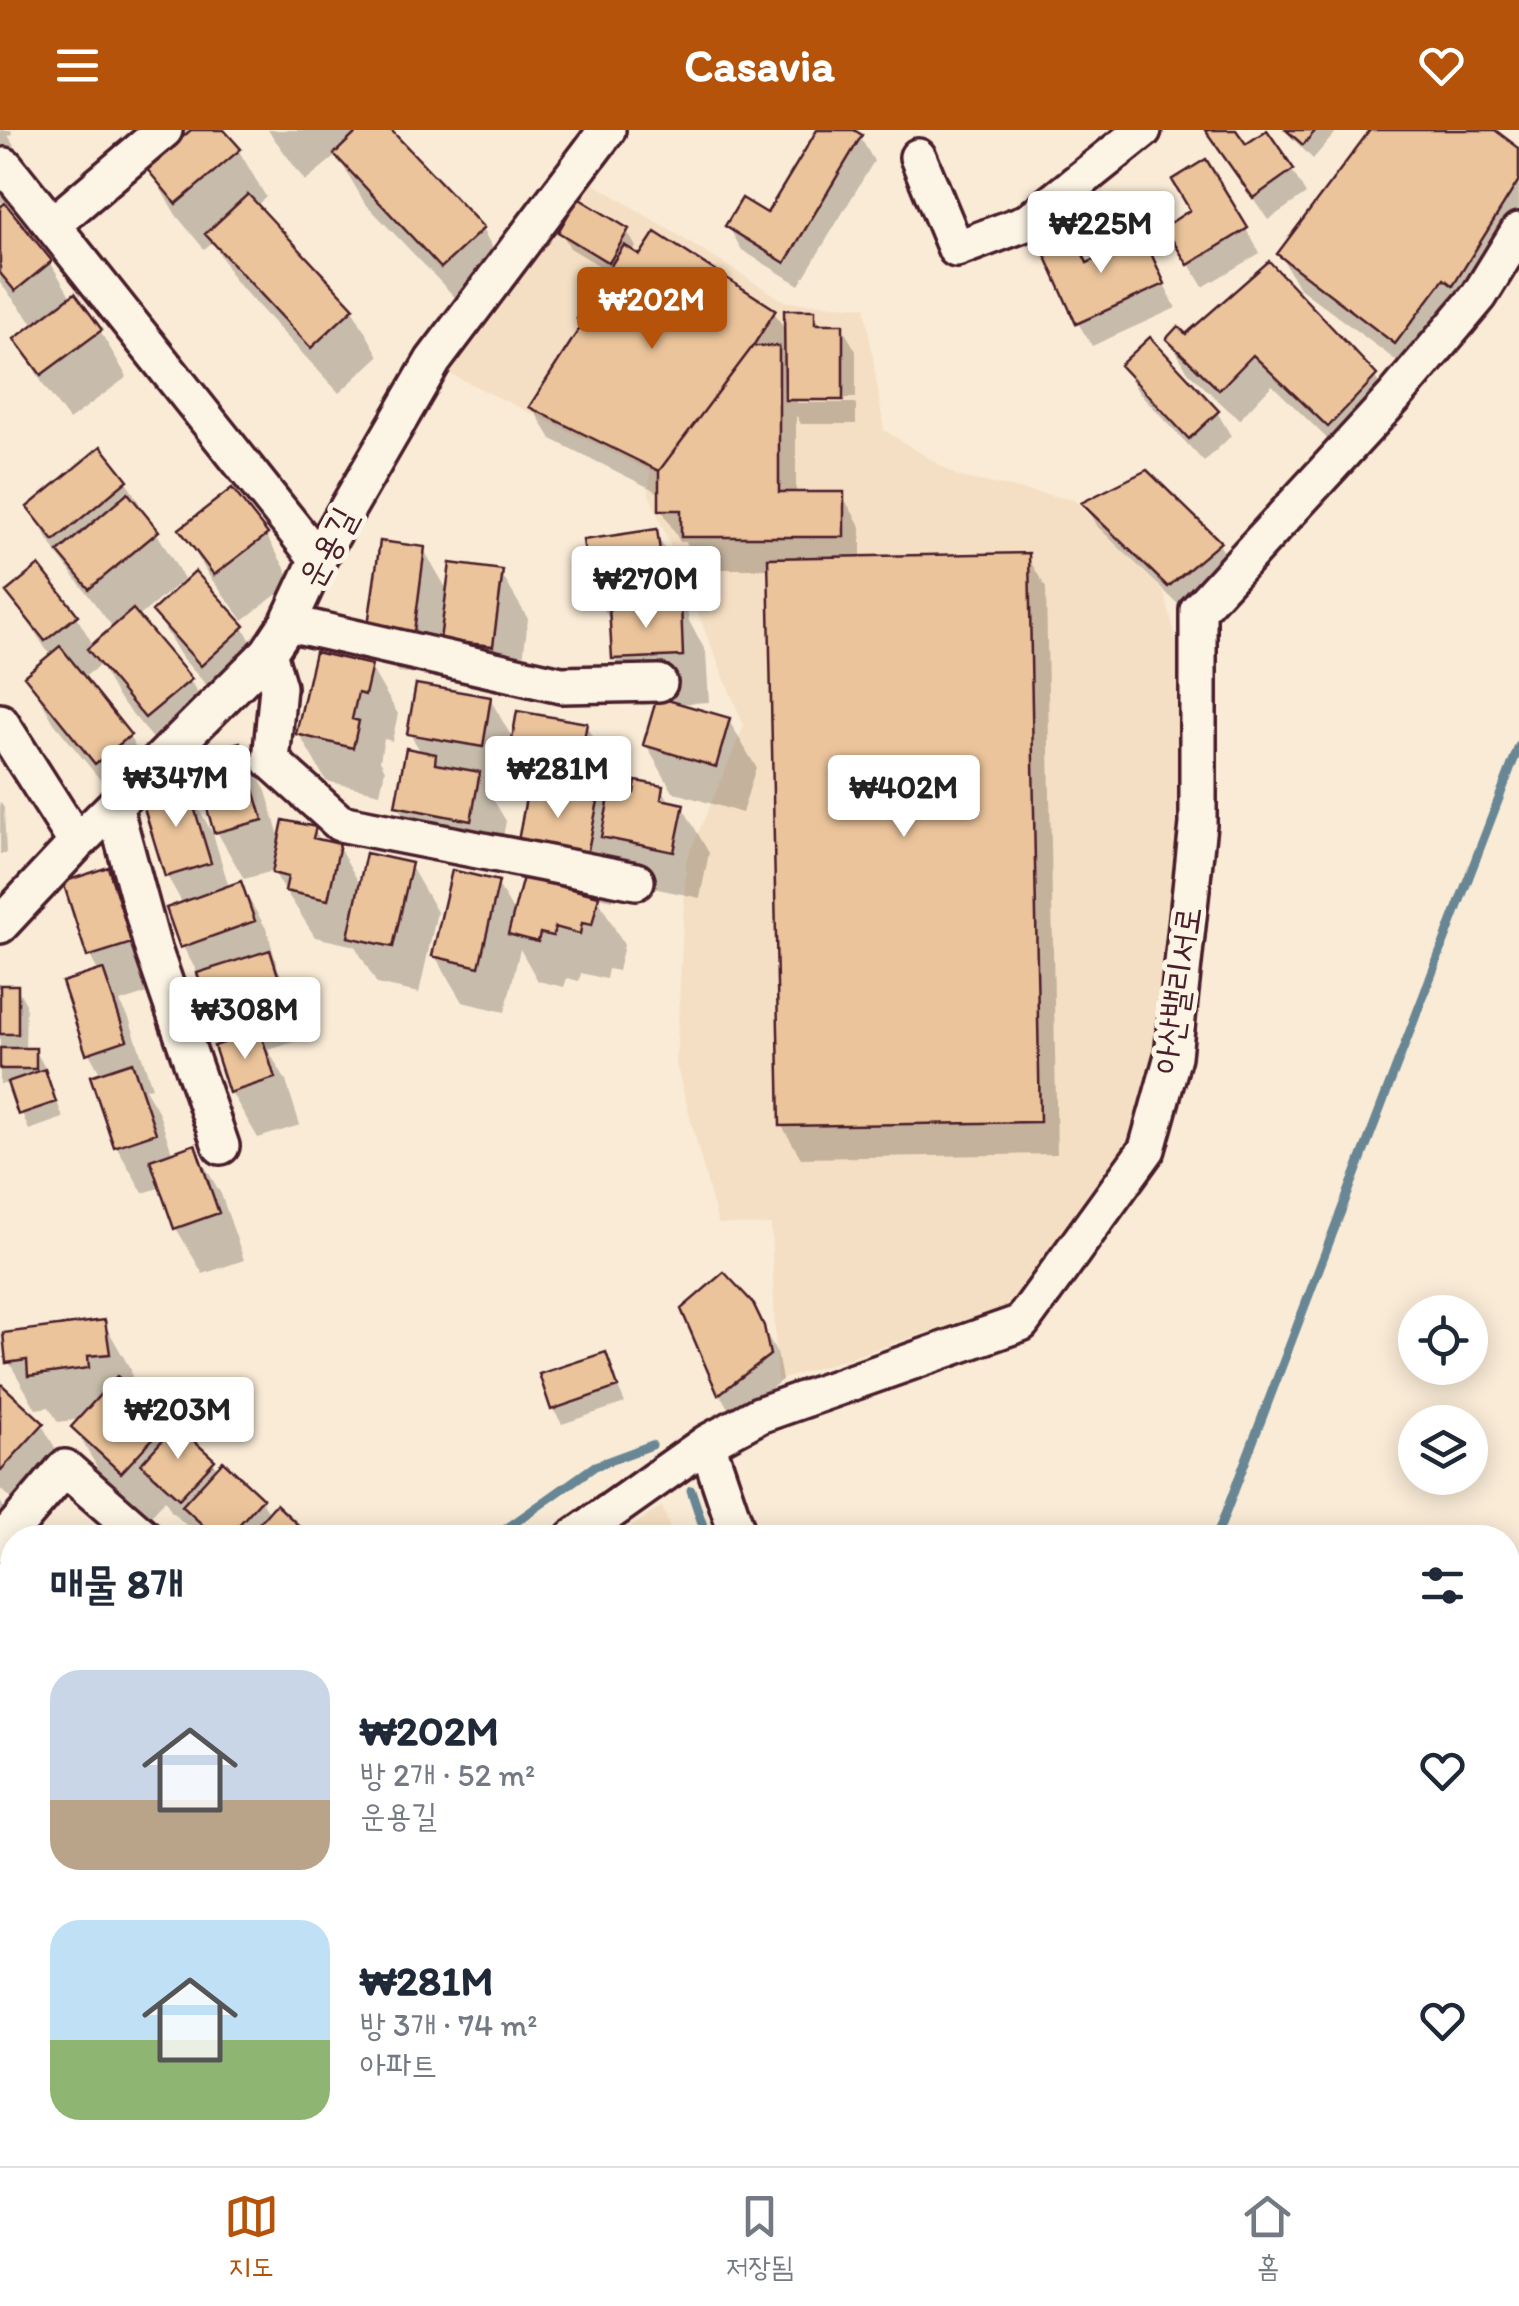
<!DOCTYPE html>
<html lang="ko">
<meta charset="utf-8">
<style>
:root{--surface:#fff;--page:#f2f2f3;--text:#1f2937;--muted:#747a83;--line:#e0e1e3;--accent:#b45309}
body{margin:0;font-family:Itim,"Poor Story",sans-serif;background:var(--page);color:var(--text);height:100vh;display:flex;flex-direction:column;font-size:38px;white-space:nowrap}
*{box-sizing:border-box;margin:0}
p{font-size:32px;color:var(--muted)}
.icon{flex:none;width:55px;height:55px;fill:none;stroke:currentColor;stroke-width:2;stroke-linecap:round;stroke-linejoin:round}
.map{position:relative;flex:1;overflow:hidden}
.side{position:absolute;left:0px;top:1395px;width:1520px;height:642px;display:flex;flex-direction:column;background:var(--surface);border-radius:40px 40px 0 0;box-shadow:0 5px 25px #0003}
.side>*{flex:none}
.controls{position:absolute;left:1398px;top:1165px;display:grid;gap:20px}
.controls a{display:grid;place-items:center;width:90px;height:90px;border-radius:50%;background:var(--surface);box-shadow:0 5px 25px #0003;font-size:50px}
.price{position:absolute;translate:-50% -85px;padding:0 22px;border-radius:10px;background:#fff;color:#222;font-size:32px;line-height:65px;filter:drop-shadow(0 2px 5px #0008)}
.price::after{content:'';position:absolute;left:50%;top:60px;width:30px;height:22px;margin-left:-15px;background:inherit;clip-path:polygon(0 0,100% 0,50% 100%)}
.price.selected{background:var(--accent);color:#fff}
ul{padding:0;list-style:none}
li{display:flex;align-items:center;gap:30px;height:250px;padding:0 50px}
li span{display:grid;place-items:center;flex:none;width:280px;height:200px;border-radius:30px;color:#555}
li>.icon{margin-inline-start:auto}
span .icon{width:120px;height:120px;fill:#fffc;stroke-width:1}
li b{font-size:42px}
h2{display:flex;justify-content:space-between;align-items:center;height:120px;padding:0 50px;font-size:42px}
header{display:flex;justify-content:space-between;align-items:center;height:130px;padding:0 50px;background:var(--accent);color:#fff;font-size:45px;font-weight:700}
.tab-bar{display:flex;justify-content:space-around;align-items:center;height:140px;border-top:2px solid var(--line);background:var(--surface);font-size:28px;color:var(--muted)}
.tab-bar a{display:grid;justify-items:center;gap:5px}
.tab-bar .selected{color:var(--accent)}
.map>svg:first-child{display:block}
</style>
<header><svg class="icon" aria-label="menu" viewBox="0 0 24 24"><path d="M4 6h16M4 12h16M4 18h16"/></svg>Casavia<svg class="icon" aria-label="heart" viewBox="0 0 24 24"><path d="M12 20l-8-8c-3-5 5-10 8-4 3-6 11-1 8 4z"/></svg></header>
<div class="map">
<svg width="1519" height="2036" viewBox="0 0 1519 2036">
<rect width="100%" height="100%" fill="#f9ebd6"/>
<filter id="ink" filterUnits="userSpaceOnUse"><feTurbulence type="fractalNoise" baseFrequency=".01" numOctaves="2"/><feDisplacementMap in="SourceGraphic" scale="20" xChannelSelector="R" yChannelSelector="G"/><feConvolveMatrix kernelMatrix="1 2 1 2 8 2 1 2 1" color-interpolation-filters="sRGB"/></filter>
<g filter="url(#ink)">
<path fill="#f5dfc4" d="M582 46 786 172 865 177 884 300 959 347 1074 370 1164 462 1181 527 1184 631 1165 880 1140 1000 1023 1172 777 1251 771 1095 718 1094 676 934 686 731 744 596 649 364 650 341 444 241Z
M662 1376 673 1407H617Z
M0 1751 12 1752V2025H922L926 2036H0Z"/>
<path fill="#0003" d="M0 0H11L12 4 8 5 18 22 31 63 0 73Z
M144 0H221L239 21 266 67 256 76 352 179 379 226 339 263 235 151 213 112 204 119 176 85 149 39Z
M268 0H387L482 99 509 146 470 183 364 72 337 25 305 51Z
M820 0H849L860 7 874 31 799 155 742 120 728 96 768 87Z
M1207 0H1233L1245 17 1292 40 1306 64 1268 90Z
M1284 0H1338L1313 29Z
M1373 0H1491L1519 21V111L1414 244 1298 157 1280 124Z
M0 81 50 132 72 169 100 201 127 247 69 290 44 256 17 209 35 196 0 153Z
M1193 81 1246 99 1260 123 1203 157 1181 121Z
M627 101 636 117 632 123 774 182 787 203 813 182 822 197H842L856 221V268H797V273H856V294H801L796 285V365H842L861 397V429L1027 426 1046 458 1057 1024 801 1028 782 996 771 439H702L686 412H680L662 380V364L551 309 532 277 584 196 580 189 610 142 570 118 561 102Z
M1072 105 1089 135 1143 111 1176 178 1092 216 1078 193Z
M1186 207 1375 247 1394 279 1347 328 1272 255 1239 290 1188 242 1169 209Z
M1124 236 1217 282 1231 306 1204 332 1137 260Z
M1146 343 1219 414 1233 437 1183 479 1098 397 1085 374Z
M126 351 184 449 137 488 190 550 217 597 174 633 117 566 100 535 83 548 129 606 156 653 124 679 54 593 27 546 51 527 9 462 76 486 94 516 114 499 57 424 30 378Z
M182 400 266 405 293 452 243 490 209 446Z
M655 402 682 449 689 491 706 522 709 572 675 574 729 591 756 637 742 683 673 662 646 615 657 574 641 575 614 528 613 495 593 461Z
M424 420 449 463 501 443 528 489 519 562 470 556 445 513 440 547 398 542 371 495Z
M155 482 243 497 270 544 230 581 182 528Z
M371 538 398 584 392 611 384 609 380 630 385 640 380 663 326 651 299 604Z
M490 569 514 611 586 596 613 642 609 661 636 666 662 658 670 673 682 676 709 723 700 768 630 753 620 736 613 770 597 767 624 815 618 841 608 839 606 849 581 843 579 851 567 848 564 857 538 851 520 819 505 882 462 872 435 826 497 753 516 786 546 755 520 710 529 665 513 637 509 663 487 659 506 691 497 737 425 722 398 676 422 624 410 604Z
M239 614 266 661 281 713 314 700 322 712 338 716 361 756 410 735 437 782 419 863 377 854 355 816 315 807 273 741 244 749 217 702 195 627Z
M186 657 213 704 229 757 240 754 267 800 278 839 295 869 308 908 268 920 286 951 300 995 258 1008 231 962 230 913 212 883 202 851 183 817V774L167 746Z
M0 672 4 678 6 724H0Z
M107 740 134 787 157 860 120 872 129 888 152 957 145 959 158 981 173 1025 194 1018 221 1064 244 1130 203 1144 176 1098 162 1057 143 1063 116 1016 93 947 101 945 89 923 99 843 90 826Z
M0 858H17L26 874 25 920H35L44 936 63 988 29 1000 10 954H0Z
M751 1175 777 1223 782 1250 733 1287 720 1264 684 1180Z
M104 1193 131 1240 134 1266 165 1294 171 1305 213 1332 218 1340 261 1369 270 1385 308 1408H200L171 1381 165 1370 149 1388 101 1344 74 1297 81 1289 58 1292 49 1277 36 1279 9 1232Z
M604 1225 625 1273 562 1294 553 1279Z
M0 1256 42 1295 69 1342 29 1385 0 1359Z
M0 1371 21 1408H12V1503L0 1481V1458L8 1449 4 1441 0 1442Z
M0 1536 12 1549 3 1562 7 1565 12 1559V1608L0 1597Z
M12 1826V2000L0 1962V1830Z
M256 2025H406L412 2036H260Z"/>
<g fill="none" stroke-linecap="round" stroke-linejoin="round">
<path stroke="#698695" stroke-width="9" d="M691 1360 707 1408
M493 1408 595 1336 652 1315
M1216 1408 1519 616
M0 1691 8 1694
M1068 2035 1071 2025
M969 2036 973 2025"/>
</g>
<path fill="#ebc49b" stroke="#4a1f2b" stroke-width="2.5" d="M191 0H224L241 19 176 74 146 38Z
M359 0H391L484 98 441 138 334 24Z
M817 0H854L862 5 785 133 725 96 742 68 767 83Z
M1205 0H1236L1246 14 1267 0 1294 39 1253 68Z
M1286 0H1316L1303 15Z
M1370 0H1495L1519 18V50L1453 156 1444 149 1395 214 1277 124Z
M1206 29 1248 98 1188 135 1164 97 1190 80 1172 50Z
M248 64 354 178 311 218 205 104Z
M578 68 629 99 609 133 558 102Z
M5 73 52 131 15 161 0 143V77Z
M655 102 776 180 753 216 659 341 529 277 583 193 577 189 624 115 640 125Z
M1073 102 1087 133 1144 108 1165 154 1076 194 1041 116Z
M1269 131 1377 245 1328 297 1253 225 1219 260 1166 209 1178 196 1186 204Z
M75 163 102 200 41 245 14 209Z
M784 180H815V194H843V270H785Z
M1150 207 1219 281 1189 309 1120 235Z
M753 216H779V362H844V407H681V380H659V341Z
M101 316 128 350 54 411 27 377Z
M1147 340 1221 412 1168 457 1081 373Z
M232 358 268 404 214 445 179 399Z
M128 363 159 401 89 459 58 422Z
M657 399 664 451 591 462 583 410Z
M380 411 425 417 414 502 368 495Z
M1029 423 1040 992 780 996 768 428Z
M450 433 503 440 493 516 440 510Z
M39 435 78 485 45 511 6 462Z
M195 441 245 496 201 536 152 481Z
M681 472 683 526 612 529 609 476Z
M133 479 192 549 145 588 87 519Z
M60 516 131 605 95 634 24 546Z
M315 522 372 535 365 565 358 563 352 589 359 591 353 618 296 604Z
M416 554 491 567 483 617 407 604Z
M657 567 730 588 716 637 643 615Z
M517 581 587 593 578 645 508 632Z
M240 612 263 690 214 703 192 625Z
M406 618 436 624 435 634 480 642 471 691 395 676Z
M636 651 663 656 661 669 684 674 674 722 601 707 611 658 634 663Z
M187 654 211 733 165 747 141 668Z
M528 657 598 671 587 725 518 711Z
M283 690 316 697 313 708 340 714 328 770 285 761 288 747 272 743Z
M366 723 412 733 393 817 348 807Z
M108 737 132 813 87 827 63 752Z
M452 740 499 751 479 837 432 826Z
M523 747 599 766 592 795 582 793 580 804 555 797 553 806 540 803 538 812 508 804Z
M241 751 255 791 180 818 166 778Z
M270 820 283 861 210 884 197 843Z
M103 839 127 910 86 924 62 852Z
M0 855H18V904H0Z
M260 901 275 948 229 963 214 916Z
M0 918H36V939H0Z
M132 932 156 1003 114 1017 90 946Z
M45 939 56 972 18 985 7 952Z
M195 1014 219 1083 174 1099 150 1030Z
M724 1142 753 1173 764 1196 770 1225 718 1265 681 1179Z
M105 1190 110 1224 88 1226 89 1238 28 1246 27 1230 6 1233 3 1203Z
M606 1222 618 1257 551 1280 539 1244Z
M117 1246 167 1293 121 1343 71 1297Z
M0 1253 44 1293 1 1340 0 1339Z
M176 1295 215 1330 179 1369 141 1334Z
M223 1331 263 1368 227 1408H217L182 1376Z
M276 1374 312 1408H246Z
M12 1430V1491L0 1480V1455L7 1447 1 1442Z
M0 1532 11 1542 0 1555Z
M12 1555V1607L0 1596V1569Z
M12 1823V2007L0 1970V1827Z
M18 2025H208L212 2036H22Z
M253 2025H340L310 2036H257Z
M376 2025H407L411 2036H345Z
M719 2025H887L891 2036H688Z"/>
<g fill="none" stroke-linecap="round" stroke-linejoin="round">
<defs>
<path id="minor" d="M918 27 956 119 1028 92 1143 0
M0 40 5 36 318 429
M52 95 164 0
M288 493 561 555 659 553
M268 523 278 557 271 631 340 693 636 751
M0 592 77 713
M114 676 153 819 221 1016
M0 795 77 713 268 523 288 493 318 429 433 231 607 0
M707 1313 739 1408
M573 1408 707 1313 759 1285 1021 1193 1147 1019 1173 926 1198 694V480L1394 267 1479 166 1519 101
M0 1414 65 1338 145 1408
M0 1508 12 1519
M0 1727 12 1728
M1508 1780 1519 1771
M1518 2023 1519 2028
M1117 2036 1135 2025
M1209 2036 1238 2025
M1380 2036 1409 2025"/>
<path id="major" d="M1508 1905 1519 1898"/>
<path id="highway" d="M1508 1984 1519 1979"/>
</defs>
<use href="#minor" stroke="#4a1f2b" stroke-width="42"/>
<use href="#major" stroke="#4a1f2b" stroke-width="52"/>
<use href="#highway" stroke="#4a1f2b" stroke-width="58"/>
<use href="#minor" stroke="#fcf5e5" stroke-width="35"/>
<use href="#major" stroke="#fcf5e5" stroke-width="45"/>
<use href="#highway" stroke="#fcf5e5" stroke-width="50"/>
</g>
</g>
<g text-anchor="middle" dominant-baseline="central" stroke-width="10" stroke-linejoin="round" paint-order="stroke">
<g font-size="35" fill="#4a1f2b" stroke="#fcf5e5">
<text transform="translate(327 417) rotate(-62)">운용길</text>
<text transform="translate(1177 860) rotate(-82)">아산밸리서로</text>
</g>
</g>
</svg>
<div class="controls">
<a><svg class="icon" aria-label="locate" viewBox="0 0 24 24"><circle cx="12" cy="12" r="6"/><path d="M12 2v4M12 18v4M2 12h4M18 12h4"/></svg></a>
<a><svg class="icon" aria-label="layers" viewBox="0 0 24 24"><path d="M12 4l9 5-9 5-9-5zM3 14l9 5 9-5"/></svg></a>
</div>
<b class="price" style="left:1101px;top:146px">₩225M</b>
<b class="price selected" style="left:652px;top:222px">₩202M</b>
<b class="price" style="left:646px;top:501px">₩270M</b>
<b class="price" style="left:558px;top:691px">₩281M</b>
<b class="price" style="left:176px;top:700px">₩347M</b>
<b class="price" style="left:904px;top:710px">₩402M</b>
<b class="price" style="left:245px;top:932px">₩308M</b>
<b class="price" style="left:178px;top:1332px">₩203M</b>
<section class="side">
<h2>매물 8개<svg class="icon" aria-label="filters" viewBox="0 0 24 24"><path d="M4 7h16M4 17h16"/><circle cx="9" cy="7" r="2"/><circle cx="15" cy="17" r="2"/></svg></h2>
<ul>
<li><span style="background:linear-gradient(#c9d6e8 65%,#b9a48a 0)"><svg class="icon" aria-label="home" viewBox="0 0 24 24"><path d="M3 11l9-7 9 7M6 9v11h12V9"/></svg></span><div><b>₩202M</b><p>방 2개 · 52 m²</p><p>운용길</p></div><svg class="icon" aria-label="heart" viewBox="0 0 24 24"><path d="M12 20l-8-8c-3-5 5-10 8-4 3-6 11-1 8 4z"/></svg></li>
<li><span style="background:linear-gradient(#bfe0f5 60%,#8fb573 0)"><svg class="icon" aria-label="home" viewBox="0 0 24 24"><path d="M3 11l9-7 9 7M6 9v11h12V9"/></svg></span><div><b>₩281M</b><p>방 3개 · 74 m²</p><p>아파트</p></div><svg class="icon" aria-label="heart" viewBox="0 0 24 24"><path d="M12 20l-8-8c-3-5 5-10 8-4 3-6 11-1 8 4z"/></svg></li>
</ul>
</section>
</div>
<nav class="tab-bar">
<a class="selected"><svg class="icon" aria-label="map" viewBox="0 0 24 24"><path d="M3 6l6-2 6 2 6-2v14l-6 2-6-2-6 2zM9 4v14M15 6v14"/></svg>지도</a>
<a><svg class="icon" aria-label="saved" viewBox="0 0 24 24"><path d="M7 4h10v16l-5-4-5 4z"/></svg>저장됨</a>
<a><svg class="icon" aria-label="home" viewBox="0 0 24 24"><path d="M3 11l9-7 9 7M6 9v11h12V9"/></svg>홈</a>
</nav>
